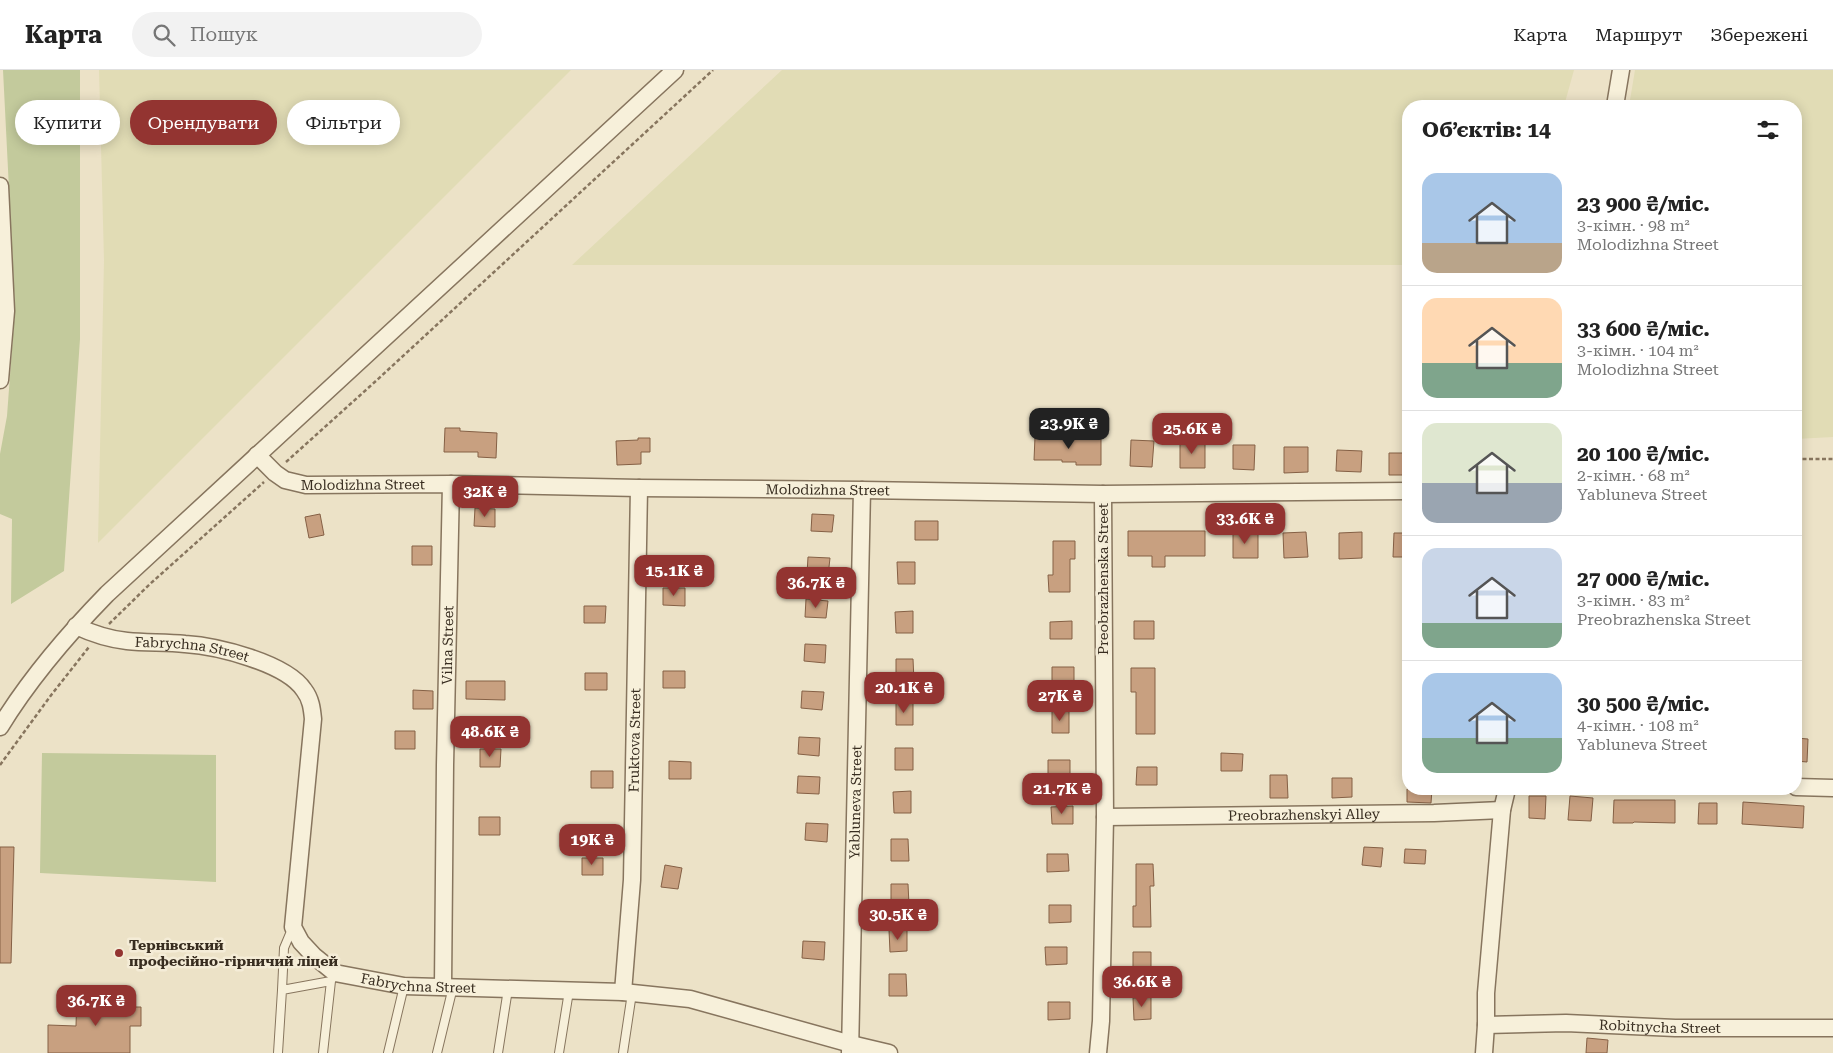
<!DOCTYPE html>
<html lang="uk">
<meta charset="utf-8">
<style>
:root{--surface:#fff;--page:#f2f2f2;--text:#222;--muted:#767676;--line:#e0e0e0;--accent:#933431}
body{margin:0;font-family:"Roboto Serif",serif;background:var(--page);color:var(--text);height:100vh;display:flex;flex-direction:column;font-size:19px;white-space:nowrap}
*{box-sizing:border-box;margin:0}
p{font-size:16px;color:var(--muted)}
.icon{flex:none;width:28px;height:28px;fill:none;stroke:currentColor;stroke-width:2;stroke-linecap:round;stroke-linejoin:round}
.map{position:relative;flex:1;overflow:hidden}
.details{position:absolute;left:1402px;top:30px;width:400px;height:695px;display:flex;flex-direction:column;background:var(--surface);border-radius:20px;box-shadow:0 2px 12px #0003}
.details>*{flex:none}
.banner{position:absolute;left:15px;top:30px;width:475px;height:45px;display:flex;gap:10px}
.price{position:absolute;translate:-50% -42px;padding:0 11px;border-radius:10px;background:var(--accent);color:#fff;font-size:16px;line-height:32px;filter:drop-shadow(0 1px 2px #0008)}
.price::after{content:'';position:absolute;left:50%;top:30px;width:15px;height:11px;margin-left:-8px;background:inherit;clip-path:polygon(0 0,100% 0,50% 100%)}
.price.current{background:#222;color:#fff}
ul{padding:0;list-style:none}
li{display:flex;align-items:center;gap:15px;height:125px;padding:0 20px}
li+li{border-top:1px solid var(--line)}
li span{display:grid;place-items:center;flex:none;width:140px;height:100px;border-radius:15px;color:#555}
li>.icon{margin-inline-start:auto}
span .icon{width:60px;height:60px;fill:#fffc;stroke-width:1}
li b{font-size:21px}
h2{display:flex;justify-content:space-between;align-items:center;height:60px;padding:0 20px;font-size:21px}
.chip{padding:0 18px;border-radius:22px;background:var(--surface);box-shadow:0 2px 12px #0003;font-size:18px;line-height:45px}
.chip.current{background:var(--accent);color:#fff}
header{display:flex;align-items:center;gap:30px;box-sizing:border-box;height:70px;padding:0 25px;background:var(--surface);border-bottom:1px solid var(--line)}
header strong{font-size:24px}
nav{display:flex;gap:28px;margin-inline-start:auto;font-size:18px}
.search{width:350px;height:45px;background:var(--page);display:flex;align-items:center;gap:12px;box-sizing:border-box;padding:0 18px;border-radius:28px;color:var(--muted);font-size:19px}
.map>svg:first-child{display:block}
</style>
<header>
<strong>Карта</strong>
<div class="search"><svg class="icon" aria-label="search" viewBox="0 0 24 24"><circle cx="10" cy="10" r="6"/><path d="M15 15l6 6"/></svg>Пошук</div>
<nav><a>Карта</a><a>Маршрут</a><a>Збережені</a></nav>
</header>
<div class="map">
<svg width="1833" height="983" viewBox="0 0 1833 983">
<rect width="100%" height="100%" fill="#ece2c7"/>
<path fill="#e1dcb5" d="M99 0H571L98 473 104 190Z
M782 0H1574L1564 36H1409V195H572Z
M1635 0H1833V367L1796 369V36H1629Z"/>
<path fill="#c3ca9c" d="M3 0H80V269L64 501 11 534 12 449 0 444V384L7 346 15 238Z
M42 683 216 685V812L40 803Z"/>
<path fill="#c8a080" stroke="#856045" d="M445 358H460V361L497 363 496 388 478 387V382H444Z
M1035 367 1101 369V395H1076V392H1062V390H1034Z
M638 368H650V382H641V394L617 395 616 371 638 370Z
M1131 370 1154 371 1152 397 1130 396Z
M1180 372H1205V398H1180Z
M1233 375H1255L1254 400 1233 399Z
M1284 377H1308V402L1284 403Z
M1337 380 1362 381 1361 402 1336 401Z
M1389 383H1406V405H1389Z
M475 438 495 439V457L474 456Z
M320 444 324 465 309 468 305 447Z
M812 444 834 445 832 462 811 461Z
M915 451H938V470H915Z
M1128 461H1205V486H1165V497H1152V486H1128Z
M1233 462H1258V488H1233Z
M1306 462 1308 487 1284 488 1283 463Z
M1362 462V488L1339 489V463Z
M1394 463H1409V487H1393Z
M1053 471H1075V489H1070V522H1049L1048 505H1053Z
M412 476H432V495H412Z
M808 487 830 488 828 506 807 504Z
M897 492H915V514H898Z
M663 518H685V536L663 535Z
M806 529 828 531 826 548 805 547Z
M584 536H606L605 553H584Z
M913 541V563H896L895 542Z
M1072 551V569H1050V552Z
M1134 551H1154V569H1134Z
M805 574 826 575 825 593 804 591Z
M896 589H913L914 611H896Z
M1052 597H1074V614L1052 615Z
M1131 598H1155V664H1136V622H1131Z
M663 601H685V618H663Z
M585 603H607V620H585Z
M466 611H505V630L466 629Z
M413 620 433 621V639H413Z
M802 621 824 622 822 640 801 638Z
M896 633H913V655H896Z
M1052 641H1069V663H1052Z
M395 661H415V679H395Z
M799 667 820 668 819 686 798 684Z
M1796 668 1808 669 1807 692 1796 691Z
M895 678H913V700H895Z
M480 679H501L500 697H480Z
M1221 683 1243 684 1242 701H1221Z
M1048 690H1070V707L1048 708Z
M669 691 691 692V709H669Z
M1137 697H1157V715H1136Z
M591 701H613V718H591Z
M1270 705H1287L1288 728H1270Z
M798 706 820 707 819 724 797 723Z
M1332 708H1352V727L1332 728Z
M1407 719H1432L1431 733 1407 732Z
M911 721V743H894L893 722Z
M1529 726H1546L1545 749 1529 748Z
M1570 726 1593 728 1591 751 1568 750Z
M1614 730H1675V753L1634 752 1633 753H1613Z
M1743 732 1804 736 1803 758 1742 754Z
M1699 733H1717V754H1698Z
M1073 736V754H1052L1051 737Z
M479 747H500V765H479Z
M806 753 828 754 827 772 805 770Z
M891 769H908L909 791H891Z
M0 777H14L11 893H0Z
M1364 777 1383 778 1381 797 1362 795Z
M1405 779 1426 780 1425 794 1404 793Z
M1047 784H1068L1069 801 1047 802Z
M582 788H603V805H582Z
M1136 794H1153L1154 816H1150L1151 857H1133V836H1136Z
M665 795 682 798 678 819 661 817Z
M891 814H908L909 835 891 836Z
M1049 835H1071V852L1049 853Z
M889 860H907V881L890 882Z
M803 871 825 872 824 890 802 888Z
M1045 877H1067V894L1046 895Z
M1133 882H1151V903L1133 904Z
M889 904H906L907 926H889Z
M105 921 106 926H118V937H141V956H130V983H48V955L76 956 77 922Z
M1151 927V949L1134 950 1133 928Z
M1048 932H1070V949L1048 950Z
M1587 968 1608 970 1607 983H1586Z"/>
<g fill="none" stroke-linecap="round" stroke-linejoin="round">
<defs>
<path id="service" d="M282 920 284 878 292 859
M278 983 282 920 331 911
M323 983 331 911 333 907
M388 983 404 916
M437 983 453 917
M498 983 508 919
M559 983 569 921
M623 983 632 923"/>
<g id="minor">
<path d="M1615 36 1621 0"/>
<path d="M0 116 6 241 0 310"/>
<path id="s1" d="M257 385 275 403 285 410 306 415 451 414 639 418 862 420 1103 424 1409 421"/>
<path id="s2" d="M76 556C93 564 108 569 127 571 146 573 166 572 185 574 217 576 286 593 304 620 311 629 312 639 313 649L293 857 301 872 314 886 335 903 404 916 623 922 690 929 851 974 889 983"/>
<path d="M0 657C30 608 67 565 107 524L675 0"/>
<path d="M1796 717 1833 718"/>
<path id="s3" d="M1105 747 1434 743 1502 740"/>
<path id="s4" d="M443 916 445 695 451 414"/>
<path id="s5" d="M623 922 632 810 639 418"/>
<path id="s6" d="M1486 955 1566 953 1675 958H1833"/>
<path id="s7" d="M850 983 862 420"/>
<path d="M1098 983 1101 951 1105 747 1103 424"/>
<path d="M1484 983 1486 955V923L1502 740 1507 719"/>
</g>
</defs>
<use href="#service" stroke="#87755e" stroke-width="10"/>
<use href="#minor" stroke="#87755e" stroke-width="19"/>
<path stroke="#87755e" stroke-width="2.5" stroke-dasharray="4 2.5" stroke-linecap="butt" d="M1796 389H1833
M286 392 377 310 713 0
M109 554 150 514 264 412
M0 695 52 624 89 577"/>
<use href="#service" stroke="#f7f0da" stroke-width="8"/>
<use href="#minor" stroke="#f7f0da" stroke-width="16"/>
</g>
<circle fill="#933431" stroke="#f4ecd7" stroke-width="2" cx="119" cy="883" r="5"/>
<g text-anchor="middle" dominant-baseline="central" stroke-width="5" stroke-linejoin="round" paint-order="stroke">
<g font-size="14" fill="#382d20" stroke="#f4ecd7">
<text stroke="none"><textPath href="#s1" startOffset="116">Molodizhna Street</textPath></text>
<text stroke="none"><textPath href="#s1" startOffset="581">Molodizhna Street</textPath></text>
<text transform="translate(1103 509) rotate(-90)">Preobrazhenska Street</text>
<text stroke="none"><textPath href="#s4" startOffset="341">Vilna Street</textPath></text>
<text stroke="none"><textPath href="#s2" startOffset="119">Fabrychna Street</textPath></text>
<text stroke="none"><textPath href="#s5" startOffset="252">Fruktova Street</textPath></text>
<text stroke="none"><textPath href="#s7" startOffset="251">Yabluneva Street</textPath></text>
<text stroke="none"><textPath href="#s3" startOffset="199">Preobrazhenskyi Alley</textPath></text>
<text stroke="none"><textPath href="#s2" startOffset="629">Fabrychna Street</textPath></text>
<text stroke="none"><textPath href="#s6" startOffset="174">Robitnycha Street</textPath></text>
</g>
<g font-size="14" font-weight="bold" fill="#382d20" stroke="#f4ecd7" text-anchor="start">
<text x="129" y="875">Тернівський<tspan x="129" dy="16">професійно-гірничий ліцей</tspan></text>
</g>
</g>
</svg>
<b class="price current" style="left:1069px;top:380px">23.9K ₴</b>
<b class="price" style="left:1192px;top:385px">25.6K ₴</b>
<b class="price" style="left:485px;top:448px">32K ₴</b>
<b class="price" style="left:1245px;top:475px">33.6K ₴</b>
<b class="price" style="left:674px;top:527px">15.1K ₴</b>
<b class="price" style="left:816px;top:539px">36.7K ₴</b>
<b class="price" style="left:904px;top:644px">20.1K ₴</b>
<b class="price" style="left:1060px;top:652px">27K ₴</b>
<b class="price" style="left:490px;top:688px">48.6K ₴</b>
<b class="price" style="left:1062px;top:745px">21.7K ₴</b>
<b class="price" style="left:592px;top:796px">19K ₴</b>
<b class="price" style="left:898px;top:871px">30.5K ₴</b>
<b class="price" style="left:1142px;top:938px">36.6K ₴</b>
<b class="price" style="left:96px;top:957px">36.7K ₴</b>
<div class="banner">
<a class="chip">Купити</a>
<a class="chip current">Орендувати</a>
<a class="chip">Фільтри</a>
</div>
<section class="details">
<h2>Об’єктів: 14<svg class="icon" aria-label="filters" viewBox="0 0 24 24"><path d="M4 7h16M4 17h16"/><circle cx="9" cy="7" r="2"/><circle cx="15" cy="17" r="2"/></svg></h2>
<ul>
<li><span style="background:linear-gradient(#a9c7e8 70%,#b9a48a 0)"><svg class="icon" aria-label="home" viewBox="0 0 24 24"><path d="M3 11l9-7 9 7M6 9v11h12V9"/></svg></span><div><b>23 900 ₴/міс.</b><p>3-кімн. · 98 m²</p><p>Molodizhna Street</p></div></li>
<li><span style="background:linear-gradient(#ffd9b3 65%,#7fa58c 0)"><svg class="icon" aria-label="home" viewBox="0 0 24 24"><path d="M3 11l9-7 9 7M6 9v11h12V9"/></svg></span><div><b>33 600 ₴/міс.</b><p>3-кімн. · 104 m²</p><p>Molodizhna Street</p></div></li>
<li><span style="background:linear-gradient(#dfe7d0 60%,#9aa5b1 0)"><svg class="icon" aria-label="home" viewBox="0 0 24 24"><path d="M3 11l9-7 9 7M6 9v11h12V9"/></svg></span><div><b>20 100 ₴/міс.</b><p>2-кімн. · 68 m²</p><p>Yabluneva Street</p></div></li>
<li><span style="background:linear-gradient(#c9d6e8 75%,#7fa58c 0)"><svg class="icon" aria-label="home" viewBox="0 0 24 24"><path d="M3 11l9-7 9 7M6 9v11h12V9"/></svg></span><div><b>27 000 ₴/міс.</b><p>3-кімн. · 83 m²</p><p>Preobrazhenska Street</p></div></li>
<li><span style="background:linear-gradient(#a9c7e8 65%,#7fa58c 0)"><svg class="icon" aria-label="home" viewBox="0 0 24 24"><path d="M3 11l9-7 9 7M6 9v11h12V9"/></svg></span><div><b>30 500 ₴/міс.</b><p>4-кімн. · 108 m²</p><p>Yabluneva Street</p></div></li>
</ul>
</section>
</div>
